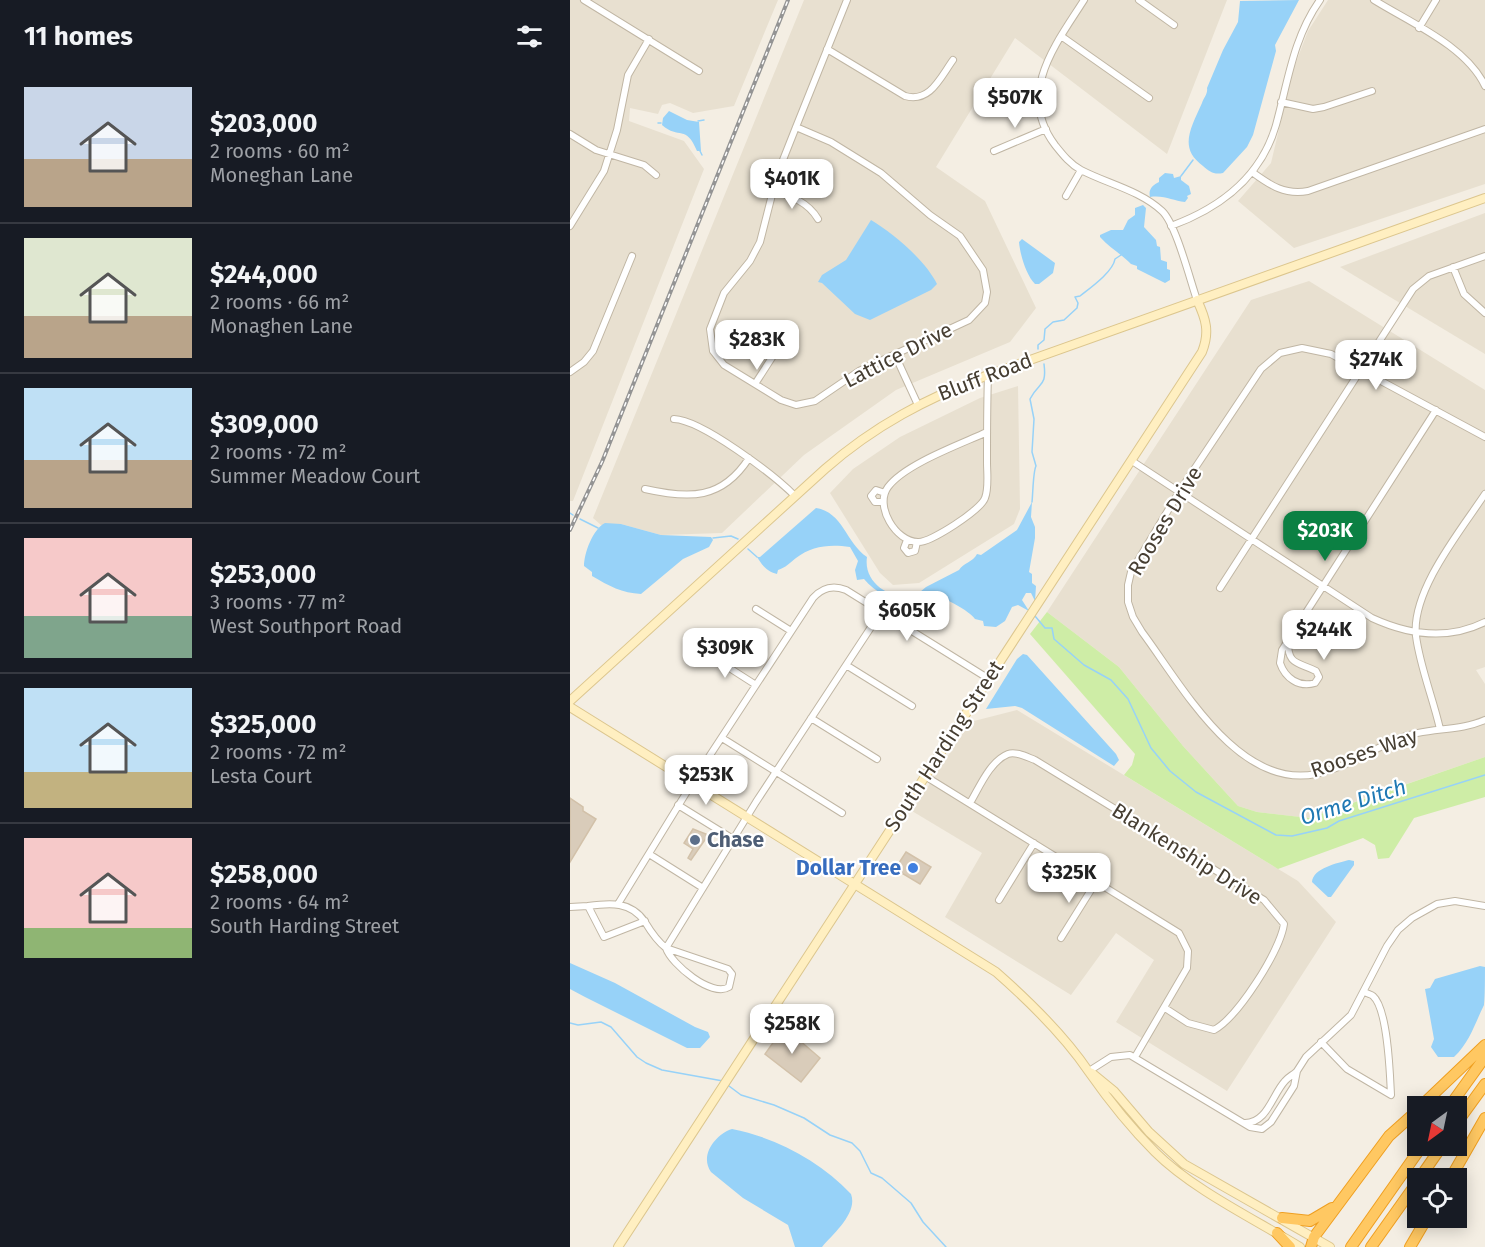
<!DOCTYPE html>
<meta charset="utf-8">
<style>
:root{--surface:#171b24;--page:#20242c;--text:#f1f3f6;--muted:#9ea1a6;--line:#363941;--accent:#0b8043}
body{margin:0;font-family:"Fira Sans",sans-serif;background:var(--page);color:var(--text);height:100vh;display:flex;flex-direction:column;font-size:22px;white-space:nowrap}
*{box-sizing:border-box;margin:0}
p{font-size:20px;color:var(--muted)}
.icon{flex:none;width:33px;height:33px;fill:none;stroke:currentColor;stroke-width:2;stroke-linecap:round;stroke-linejoin:round}
.map{position:relative;flex:1;overflow:hidden}
.panel{display:flex;flex-direction:column;background:var(--surface);width:570px}
.panel>*{flex:none}
.needle{width:39px;rotate:213deg}
.controls{position:absolute;left:837px;top:1096px;display:grid;gap:12px}
.controls a{display:grid;place-items:center;width:60px;height:60px;border-radius:0px;background:var(--surface);box-shadow:0 3px 15px #0003;font-size:30px}
.price{position:absolute;translate:-50% -51px;padding:0 14px;border-radius:12px;background:#fff;color:#222;font-size:20px;line-height:39px;filter:drop-shadow(0 2px 3px #0008)}
.price::after{content:'';position:absolute;left:50%;top:36px;width:18px;height:14px;margin-left:-9px;background:inherit;clip-path:polygon(0 0,100% 0,50% 100%)}
.price.current{background:var(--accent);color:#fff}
ul{padding:0;list-style:none}
li{display:flex;align-items:center;gap:18px;height:150px;padding:0 24px}
li+li{border-top:2px solid var(--line)}
li span{display:grid;place-items:center;flex:none;width:168px;height:120px;border-radius:0px;color:#555}
li>.icon{margin-inline-start:auto}
span .icon{width:72px;height:72px;fill:#fffc;stroke-width:1}
li b{font-size:26px}
h2{display:flex;justify-content:space-between;align-items:center;height:72px;padding:0 24px;font-size:26px}
main{display:flex;flex:1;min-height:0}
.map>svg:first-child{display:block}
</style>
<main>
<section class="panel">
<h2>11 homes<svg class="icon" aria-label="filters" viewBox="0 0 24 24"><path d="M4 7h16M4 17h16"/><circle cx="9" cy="7" r="2"/><circle cx="15" cy="17" r="2"/></svg></h2>
<ul>
<li><span style="background:linear-gradient(#c9d6e8 60%,#b9a48a 0)"><svg class="icon" aria-label="home" viewBox="0 0 24 24"><path d="M3 11l9-7 9 7M6 9v11h12V9"/></svg></span><div><b>$203,000</b><p>2 rooms · 60 m²</p><p>Moneghan Lane</p></div></li>
<li><span style="background:linear-gradient(#dfe7d0 65%,#b9a48a 0)"><svg class="icon" aria-label="home" viewBox="0 0 24 24"><path d="M3 11l9-7 9 7M6 9v11h12V9"/></svg></span><div><b>$244,000</b><p>2 rooms · 66 m²</p><p>Monaghen Lane</p></div></li>
<li><span style="background:linear-gradient(#bfe0f5 60%,#b9a48a 0)"><svg class="icon" aria-label="home" viewBox="0 0 24 24"><path d="M3 11l9-7 9 7M6 9v11h12V9"/></svg></span><div><b>$309,000</b><p>2 rooms · 72 m²</p><p>Summer Meadow Court</p></div></li>
<li><span style="background:linear-gradient(#f6c9c9 65%,#7fa58c 0)"><svg class="icon" aria-label="home" viewBox="0 0 24 24"><path d="M3 11l9-7 9 7M6 9v11h12V9"/></svg></span><div><b>$253,000</b><p>3 rooms · 77 m²</p><p>West Southport Road</p></div></li>
<li><span style="background:linear-gradient(#bfe0f5 70%,#c2b280 0)"><svg class="icon" aria-label="home" viewBox="0 0 24 24"><path d="M3 11l9-7 9 7M6 9v11h12V9"/></svg></span><div><b>$325,000</b><p>2 rooms · 72 m²</p><p>Lesta Court</p></div></li>
<li><span style="background:linear-gradient(#f6c9c9 75%,#8fb573 0)"><svg class="icon" aria-label="home" viewBox="0 0 24 24"><path d="M3 11l9-7 9 7M6 9v11h12V9"/></svg></span><div><b>$258,000</b><p>2 rooms · 64 m²</p><p>South Harding Street</p></div></li>
</ul>
</section>
<div class="map">
<svg width="915" height="1247" viewBox="0 0 915 1247">
<rect width="100%" height="100%" fill="#f4eee3"/>
<path fill="#e8e0d0" d="M0 0H208L164 106 123 113 100 103 92 105 88 114 60 108 59 121 114 141 134 169 3 501H0Z
M234 0H657L597 154 445 38 366 167 415 201 466 308 440 342 326 390 234 455 152 533 91 535 51 524 31 525 23 518Z
M758 0H915V184L724 248 668 201 701 163 723 70 738 31Z
M915 213V354L770 267Z
M739 281 915 390V667L906 670 915 684V757L738 818 687 812 668 806 613 746 549 667 477 612 681 300Z
M448 386 450 509 444 524 349 583 323 585 310 573 260 493 283 469 330 437 410 398Z
M447 710 728 881 766 922 657 1091 546 1022 584 960 546 933 501 995 375 917 412 853 342 811 400 722Z"/>
<path fill="#ceeda6" d="M477 612 549 667 613 746 668 806 687 812 739 818 915 757V797L844 818 819 858 808 859 805 845 793 838 708 869 554 775 562 765 565 754 460 634Z"/>
<path fill="#97d2f8" d="M729 0 705 45 706 51 683 135 677 147 653 173C644 175 640 172 633 166 608 148 621 128 632 103 634 97 638 94 637 88L653 50 668 22 670 1Z
M99 111 117 120 129 122 131 151H127C116 124 109 140 92 125L93 118Z
M595 173 603 174 604 178 611 176V180L619 186 621 194 617 196 618 198 615 202C603 201 595 195 580 197 578 189 583 185 589 182V178Z
M573 205 576 208 574 227 586 240 587 246 590 247 591 260 597 262V269L600 270V280L595 283 567 269V266L561 264C551 254 540 248 530 237V235L541 230H553L558 220 565 215V208Z
M301 220C323 233 356 261 367 284L361 290 300 320 285 314 252 283 248 282 252 275 276 260Z
M452 239 485 263 483 273 469 284H465C456 275 450 254 449 242Z
M462 502 461 517 465 527V538L459 572 462 574V583L466 586 465 601 461 593H456L452 600 459 611 448 605 442 607 435 621 426 627 414 626 413 621 405 619C399 610 374 598 364 595L345 608 336 610C322 598 305 593 294 579L287 580 285 570 288 561 280 547C259 544 242 546 226 558 221 562 215 568 208 570L207 574C197 572 192 565 187 557H190L246 508C273 512 276 543 297 557 293 583 321 600 344 597L356 587 389 570C393 563 403 562 407 554L411 555 447 530Z
M35 523 51 524 91 535 141 537 143 540 139 547 113 559 71 594C52 593 39 586 22 576V572L14 566C14 553 23 529 35 523Z
M453 654 457 655 546 754 549 760 544 766 452 708 445 706 416 709 447 659Z
M779 860 784 861V865L761 897H758L742 882C743 868 768 863 779 860Z
M0 963 45 983 125 1027 138 1032 140 1037 130 1048H117L15 997 0 989Z
M910 966 915 967C915 975 915 999 914 1005 905 1023 900 1042 884 1057H868L861 1047 864 1039 855 989 860 988 865 979Z
M162 1129C207 1138 250 1161 281 1194 288 1213 264 1233 252 1247H225L218 1225 173 1198 141 1172C129 1155 146 1134 162 1129Z"/>
<g fill="none" stroke-linecap="round" stroke-linejoin="round">
<path stroke="#97d2f8" stroke-width="1.5" d="M128 121 134 120
M88 123H91
M130 151 132 155
M611 176 623 160
M468 349V345L474 340 475 329 483 322 494 320 507 308 508 303 505 297 510 296C520 288 543 272 545 259L551 255
M462 502C463 493 463 472 466 466L462 452 464 419 460 399C469 381 477 388 474 364
M0 513 3 515
M10 519 28 528
M143 538 161 536 168 539
M178 549 187 557
M465 616 475 628H482L484 639 514 665 541 680 558 699 581 748 600 771 626 792 706 835 722 836 757 828 769 821 915 775
M0 1023 8 1025 31 1022 41 1027 67 1057 76 1063 92 1070 153 1081
M159 1086 171 1095 204 1105 234 1118 260 1135 282 1143 290 1151 301 1173 312 1178 341 1203 353 1222 376 1247"/>
</g>
<path fill="#d9ccba" stroke="#d2c1a9" stroke-width="1.5" d="M0 798 13 807V811L26 819 0 862Z
M123 829 136 834 137 837 121 860 118 858 123 849 114 843Z
M336 852 361 867 350 884 325 869Z
M214 1027 250 1058 231 1082 195 1054Z"/>
<g fill="none" stroke-linecap="round" stroke-linejoin="round">
<defs>
<path id="street" d="M14 0 129 71
M514 0C486 44 446 93 485 145 493 155 500 164 511 170 538 184 569 190 592 211 606 224 620 280 627 300
M569 0 604 25
M804 0C841 23 896 46 915 86
M849 28 866 0
M491 36 579 98
M257 49 335 96C360 103 370 78 383 60
M711 102 743 109 754 107 802 91
M226 127 261 142 311 173 360 215 390 236 413 270 417 292 415 303 399 320 289 371 245 401 226 405 211 400 154 365 143 351 140 329 154 293 180 261 190 242 207 175 226 127 277 0
M0 134 26 150 74 165 86 175
M424 151 476 129
M682 172C701 186 715 195 738 191L915 129
M202 190C221 196 238 202 248 219
M496 196 511 170
M0 226 34 171 47 130 58 75 79 39
M601 226C650 208 691 177 706 125 718 82 723 38 750 0
M883 267 894 294 915 313
M325 355 348 405
M0 372 14 362 23 351 62 256
M185 384 221 328
M104 419C132 420 204 475 225 496
M417 432C391 444 335 464 318 487 304 506 326 542 348 542 360 543 411 510 415 498 419 488 417 473 417 462 417 433 417 404 418 375
M915 437 761 354 732 348 710 353 691 369 609 492 561 572 558 585V602L563 617 572 632C611 684 668 790 746 774 775 768 803 749 830 738 857 727 888 732 915 720
M562 461 802 618C839 635 877 641 915 622
M75 489C119 499 152 500 179 458
M313 502H305L301 496 306 490 315 493
M337 540 334 548 338 553 345 551 347 542
M650 588 843 289 859 276 915 256
M186 609 221 631
M718 640C717 666 729 662 746 671L749 677 745 683C729 688 715 678 710 663L712 650 866 410
M136 653 186 685
M276 665 342 706
M241 718 307 759
M870 729C863 698 850 667 846 636 841 591 891 530 915 494
M152 738 272 813
M355 776 609 933 618 951 617 968 565 1057
M400 803C409 788 420 761 438 754 446 751 457 757 465 760L694 900 714 924C710 951 668 1017 644 1030L618 1023 595 1008
M108 805 163 839
M79 854 133 888
M429 900 464 843
M48 904 129 772 243 598C253 587 263 585 276 590L419 679
M18 906C40 903 61 901 75 922 81 932 87 941 96 948L186 802 311 612
M0 907 18 906 34 937 75 921
M491 938 526 882
M96 948 158 969 162 974 159 987C142 998 101 964 96 948Z
M751 1042 777 1069 821 1095C820 1075 818 1009 803 996 801 994 797 994 795 992
M519 1071 541 1057 560 1055 680 1127 692 1129 701 1122 724 1086 727 1071 736 1057 781 1015 817 946 828 930 842 918 867 904 885 901 915 906
M674 1123C697 1124 702 1095 715 1081 718 1077 723 1075 726 1072"/>
<path id="secondary" d="M0 701 255 469C304 426 357 398 418 375L915 198
M0 707 426 972C459 1001 494 1035 519 1072 540 1102 559 1126 585 1152 622 1189 684 1219 730 1247
M522 1073 544 1091 579 1132 614 1164 760 1247
M48 1247 632 352C640 332 636 319 627 300"/>
<path id="highway" d="M850 1107 915 1045
M879 1107 915 1057
M886 1124 915 1084
M849 1179 872 1146
M880 1179 915 1118
M712 1218 740 1221 762 1208
M707 1233 720 1247
M741 1247 744 1237 819 1136 848 1110
M781 1247 852 1146
M801 1247 848 1181
M840 1247 857 1218"/>
</defs>
<use href="#street" stroke="#c0b6a4" stroke-width="8"/>
<use href="#secondary" stroke="#dcc68e" stroke-width="10"/>
<use href="#highway" stroke="#ef9f21" stroke-width="12"/>
<use href="#street" stroke="#fff" stroke-width="6"/>
<use href="#secondary" stroke="#ffefc1" stroke-width="8"/>
<use href="#highway" stroke="#ffc862" stroke-width="10"/>
<defs>
<path id="rail" d="M0 530 32 462 218 0"/>
</defs>
<use href="#rail" stroke="#949494" stroke-width="4"/>
<use href="#rail" stroke="#fff" stroke-width="1.5" stroke-dasharray="4.5" stroke-linecap="butt"/>
</g>
<circle fill="#5c6f8a" stroke="#fff" stroke-width="2" cx="125" cy="840" r="6"/>
<circle fill="#3f7fe0" stroke="#fff" stroke-width="2" cx="343" cy="868" r="6"/>
<g text-anchor="middle" dominant-baseline="central" stroke-width="4.5" stroke-linejoin="round" paint-order="stroke">
<g font-size="21" fill="#463e32" stroke="#fff">
<text transform="translate(328 355) rotate(-27)">Lattice Drive</text>
<text transform="translate(415 377) rotate(-21)">Bluff Road</text>
<text transform="translate(595 521) rotate(-59)">Rooses Drive</text>
<text transform="translate(374 746) rotate(-57)">South Harding Street</text>
<text transform="translate(794 753) rotate(-19)">Rooses Way</text>
<text transform="translate(617 854) rotate(32)">Blankenship Drive</text>
</g>
<g font-size="21" font-weight="bold" fill="#4e5e75" stroke="#fff" text-anchor="start">
<text x="137" y="840">Chase</text>
</g>
<g font-size="21" font-weight="bold" fill="#366cbe" stroke="#fff" text-anchor="end">
<text x="331" y="868">Dollar Tree</text>
</g>
<g font-size="22" font-style="italic" fill="#1f79b4" stroke="#fff">
<text transform="translate(783 802) rotate(-17)">Orme Ditch</text>
</g>
</g>
</svg>
<div class="controls">
<a><svg class="needle" viewBox="-14 -14 28 28"><path d="M0-13l5 13h-10z" fill="#e53935"/><path d="M0 13l5-13h-10z" fill="#9ea1a6"/></svg></a>
<a><svg class="icon" aria-label="locate" viewBox="0 0 24 24"><circle cx="12" cy="12" r="6"/><path d="M12 2v4M12 18v4M2 12h4M18 12h4"/></svg></a>
</div>
<b class="price" style="left:445px;top:129px">$507K</b>
<b class="price" style="left:222px;top:210px">$401K</b>
<b class="price" style="left:187px;top:371px">$283K</b>
<b class="price" style="left:806px;top:391px">$274K</b>
<b class="price current" style="left:755px;top:562px">$203K</b>
<b class="price" style="left:337px;top:642px">$605K</b>
<b class="price" style="left:754px;top:661px">$244K</b>
<b class="price" style="left:155px;top:679px">$309K</b>
<b class="price" style="left:136px;top:806px">$253K</b>
<b class="price" style="left:499px;top:904px">$325K</b>
<b class="price" style="left:222px;top:1055px">$258K</b>
</div>
</main>
